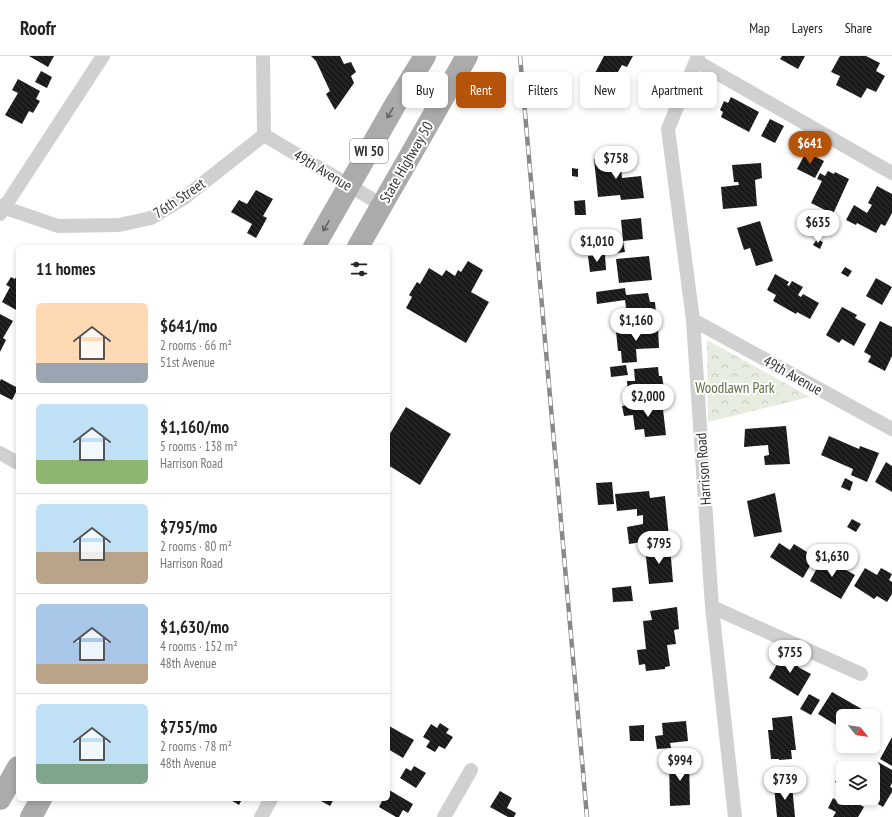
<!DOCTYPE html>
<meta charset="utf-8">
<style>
:root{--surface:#fff;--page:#f6f6f6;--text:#222;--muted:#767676;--line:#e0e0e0;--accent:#b45309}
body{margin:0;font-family:"PT Sans Narrow",sans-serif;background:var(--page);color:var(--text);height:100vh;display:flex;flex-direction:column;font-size:15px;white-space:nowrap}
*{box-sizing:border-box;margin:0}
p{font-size:13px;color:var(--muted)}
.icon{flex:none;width:22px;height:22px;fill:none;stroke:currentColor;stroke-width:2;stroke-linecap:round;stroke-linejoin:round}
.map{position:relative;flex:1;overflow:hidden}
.side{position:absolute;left:16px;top:189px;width:374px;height:556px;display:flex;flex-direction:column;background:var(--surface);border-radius:6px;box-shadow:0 2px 6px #0003}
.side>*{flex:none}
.guide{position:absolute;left:402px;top:16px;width:380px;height:36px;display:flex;gap:8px}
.needle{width:26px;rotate:120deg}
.buttons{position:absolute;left:836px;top:653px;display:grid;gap:8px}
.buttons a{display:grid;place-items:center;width:44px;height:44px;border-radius:6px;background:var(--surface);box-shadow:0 2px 6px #0003;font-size:20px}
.price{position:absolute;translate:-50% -34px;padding:0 9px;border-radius:14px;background:#fff;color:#222;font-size:13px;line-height:26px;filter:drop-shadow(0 1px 2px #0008)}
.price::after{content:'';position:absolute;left:50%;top:24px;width:12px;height:9px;margin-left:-6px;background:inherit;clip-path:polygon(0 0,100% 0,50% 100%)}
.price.current{background:var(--accent);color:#fff}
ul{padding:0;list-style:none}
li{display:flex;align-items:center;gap:12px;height:100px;padding:0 20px}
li+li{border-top:1px solid var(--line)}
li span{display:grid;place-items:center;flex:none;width:112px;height:80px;border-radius:6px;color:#555}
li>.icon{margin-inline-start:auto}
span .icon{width:48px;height:48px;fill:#fffc;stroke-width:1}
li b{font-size:17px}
h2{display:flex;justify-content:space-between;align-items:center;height:48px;padding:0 20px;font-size:17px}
.pill{padding:0 14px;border-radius:6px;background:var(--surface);box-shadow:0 2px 6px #0003;font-size:14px;line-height:36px}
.pill.current{background:var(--accent);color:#fff}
header{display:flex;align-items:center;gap:24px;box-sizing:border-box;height:56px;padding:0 20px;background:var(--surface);border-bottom:1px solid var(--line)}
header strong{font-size:19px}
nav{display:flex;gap:22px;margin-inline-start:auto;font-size:14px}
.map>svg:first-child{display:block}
</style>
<header>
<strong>Roofr</strong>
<nav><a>Map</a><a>Layers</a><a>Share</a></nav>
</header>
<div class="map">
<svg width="892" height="761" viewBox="0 0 892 761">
<defs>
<pattern id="forest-crowns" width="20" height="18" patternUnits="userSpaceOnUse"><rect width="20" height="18" fill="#e6ecdf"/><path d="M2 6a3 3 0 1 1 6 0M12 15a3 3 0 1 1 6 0" fill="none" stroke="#c6cbc0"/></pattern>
<pattern id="building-back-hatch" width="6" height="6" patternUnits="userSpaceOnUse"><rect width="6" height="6" fill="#1a1a1a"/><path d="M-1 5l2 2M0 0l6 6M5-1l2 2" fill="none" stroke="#333"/></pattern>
</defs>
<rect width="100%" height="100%" fill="#fff"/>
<path fill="url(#forest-crowns)" d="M707 284 810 341 708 366Z"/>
<path fill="url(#building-back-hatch)" d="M29 0H54L48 11Z
M311 0H340L344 8 351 6 356 16 351 20 354 27 335 54 326 38 330 35 316 5Z
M604 0H633L627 11 622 9 612 26 595 17Z
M782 0H805L798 13 780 3Z
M840 0H866L880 7 876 15 885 20 876 36 867 32 861 42 836 29 840 20 831 16Z
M41 15 52 21 47 32 35 26Z
M18 23 40 35 36 43 40 45 33 57 29 55 22 68 5 59 18 37 12 34Z
M731 41 759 56 749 76 721 61 723 56 720 54 724 45 728 47Z
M770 63 784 70 775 87 761 80Z
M806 96 824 105 815 122 797 113Z
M620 100 622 122 641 120 644 142 621 144 620 139 598 141 594 103Z
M761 107 762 122 755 124 757 150 723 153 721 131 739 129 738 126H734L732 109Z
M572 112 578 113V121L572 120Z
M828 115 834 118 835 116 849 123 833 158 811 147 822 125 817 123 820 117 825 120Z
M877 130 892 138V157L885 170 881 168 876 177 857 167 856 169 846 164 854 149 867 157 872 149 868 147Z
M256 134 273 143 263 160 267 162 256 182 247 177 252 168 231 156 239 144 247 148Z
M585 144 586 159H575L574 145Z
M641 162 643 183 623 185 621 164Z
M760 165 773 205 756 210 750 192 744 194 737 172Z
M817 183 823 186 820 193 813 189Z
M623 185 625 196 610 198 609 186Z
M605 199 606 214 590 216 588 200Z
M649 200 652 224 619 227 616 203Z
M468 205 483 214 471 236 489 246 466 287 406 252 412 241 409 239 417 226 420 228 429 212 442 220 446 214 455 220 458 214 461 216Z
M845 211 852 215 848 221 841 217Z
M18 217V255L2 246 10 231 6 229 11 221 15 223Z
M775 218 789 226 787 229 789 230 792 225 803 231 798 239 801 241 803 238 819 247 810 263 797 256 796 258 773 245 776 239 767 234Z
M876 222 892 231 882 249 866 240Z
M625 232 626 239 648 237 650 246H655L656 257H652V265L628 268 625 244 597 248 596 236Z
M842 251 857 259 855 262 866 268 854 290 842 283 839 287 826 279Z
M0 258 13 265 3 282 6 284 0 296Z
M880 265 892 271V300L885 315 868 306 871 300 864 296Z
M658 272 659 292 636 293 637 306 622 307 621 295H618L616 275Z
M626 309 628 319 611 321 610 311Z
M658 311 659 320H662L664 332H659L660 341 635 344V339L628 340 627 325H635L634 313Z
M1 323 18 332 12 344 0 338V325Z
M662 345 666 379 645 381 644 373 635 374 633 359 624 360 622 350Z
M406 351 451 378 420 429 388 409V381Z
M786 370 790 408 765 409 764 400 769 399 768 389 744 391 745 373Z
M829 380 859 393 860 390 879 397 867 426 851 419 853 413 821 399Z
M886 406 892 410V436L875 426Z
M845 422 853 426 850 435 841 431Z
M612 426 614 448 598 449 596 427Z
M649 435 650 442 665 440 669 482 629 488 627 471 643 468V459L637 460V453L617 455 615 438Z
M775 437 782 476 754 481 747 445Z
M852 463 861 468 856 476 847 471Z
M779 487 790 494 794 488 815 501 803 522 770 501Z
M670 490 673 526 649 528 645 492Z
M823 501 855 519 841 543 810 525Z
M865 512 877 519 881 512 892 518 889 524 892 526V538L887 546 877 540 874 543 854 530Z
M631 530 633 545 613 546 612 532Z
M677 551 679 573 674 574 676 588 667 589 670 610 665 611V613L646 615 645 608 639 609 637 594 646 593 643 565 652 564 650 555Z
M785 595 801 605 798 611 811 618 798 640 769 622Z
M832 636 867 656 864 660H843V673L818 658Z
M809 638 820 644 811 659 800 653Z
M792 660 796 694H791L792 703 779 704V703H771L768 674H773L772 662Z
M686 665 688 685 670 687 671 692 657 693 655 680 663 679 662 667Z
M440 667 449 673 446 677 453 681 445 693 439 690 435 696 426 691 430 685 423 681 431 668 437 672Z
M644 669V685H630L629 670Z
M389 670 414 684 403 702 388 693Z
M892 681V710L880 703Z
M689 701 690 749 670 750 669 704Z
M878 706 892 714V727L890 731 892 732V736L883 751 868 742H873V715Z
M414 710 426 717 416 732 400 722 406 712 411 715Z
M843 711V730L835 726Z
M792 729 795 761H777L774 730Z
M389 734 413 748 408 757 403 754 399 761H396L379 751 383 743H388Z
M500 735 512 742 507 752 516 757 514 761H508L490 751Z
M833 742 841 747 844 742H848L864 751 858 761H833L836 756 828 752Z
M229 743H242L239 749Z
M322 743H334L330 750 321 745Z"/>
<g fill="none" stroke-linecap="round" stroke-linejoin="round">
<path stroke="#d0d0d0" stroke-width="14" d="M698 0 668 73 693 264 712 551 735 761
M696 5 892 117
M264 79 382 149
M0 150 58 170 119 169 151 162 184 142 264 79 263 0
M0 158 103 0
M693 264 892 373
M0 397 18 407
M712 551 861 618
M261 761 271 743
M444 761 471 714"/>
<path stroke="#ababab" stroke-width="22" d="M314 191 395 49 425 0
M358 191 467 0
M0 743 18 711
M31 761 41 743"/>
<defs>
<path id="rail" d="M520 0 587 761"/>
</defs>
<use href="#rail" stroke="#888" stroke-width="4.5"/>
<use href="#rail" stroke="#fff" stroke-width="3" stroke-dasharray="9" stroke-linecap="butt"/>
</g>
<defs><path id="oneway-shaft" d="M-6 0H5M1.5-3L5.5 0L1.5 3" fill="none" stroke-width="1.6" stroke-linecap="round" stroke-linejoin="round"/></defs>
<g stroke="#636363">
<use href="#oneway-shaft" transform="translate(390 57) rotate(120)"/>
<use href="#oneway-shaft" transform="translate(326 170) rotate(120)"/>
</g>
<g text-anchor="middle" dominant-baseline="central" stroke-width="4" stroke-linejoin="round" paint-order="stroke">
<rect fill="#fff" stroke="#707070" stroke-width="1" x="350" y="83" width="38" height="24" rx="3"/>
<g font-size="14" font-weight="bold" fill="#333">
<text x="369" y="95">WI 50</text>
</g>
<g font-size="15" fill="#333" stroke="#fff">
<text transform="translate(406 106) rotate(-60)">State Highway 50</text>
<text transform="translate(323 114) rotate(31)">49th Avenue</text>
<text transform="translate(179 142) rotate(-34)">76th Street</text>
<text transform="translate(793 319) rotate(29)">49th Avenue</text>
<text transform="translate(703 413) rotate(-94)">Harrison Road</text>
</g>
<g font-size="15" fill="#56703f" stroke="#fff">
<text x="735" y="331">Woodlawn Park</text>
</g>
</g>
</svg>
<div class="buttons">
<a><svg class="needle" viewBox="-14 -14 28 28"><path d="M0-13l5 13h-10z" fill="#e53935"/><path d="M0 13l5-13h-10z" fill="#767676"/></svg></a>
<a><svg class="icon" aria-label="layers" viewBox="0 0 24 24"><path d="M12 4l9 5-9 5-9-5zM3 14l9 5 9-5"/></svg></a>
</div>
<b class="price current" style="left:810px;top:109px">$641</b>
<b class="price" style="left:616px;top:124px">$758</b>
<b class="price" style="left:818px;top:188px">$635</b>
<b class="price" style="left:597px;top:207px">$1,010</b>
<b class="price" style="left:636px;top:286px">$1,160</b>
<b class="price" style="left:648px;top:362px">$2,000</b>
<b class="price" style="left:659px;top:509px">$795</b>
<b class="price" style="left:832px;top:522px">$1,630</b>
<b class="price" style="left:790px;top:618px">$755</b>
<b class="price" style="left:680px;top:726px">$994</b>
<b class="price" style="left:785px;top:745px">$739</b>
<div class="guide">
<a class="pill">Buy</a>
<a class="pill current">Rent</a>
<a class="pill">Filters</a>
<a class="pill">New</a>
<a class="pill">Apartment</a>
</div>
<section class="side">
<h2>11 homes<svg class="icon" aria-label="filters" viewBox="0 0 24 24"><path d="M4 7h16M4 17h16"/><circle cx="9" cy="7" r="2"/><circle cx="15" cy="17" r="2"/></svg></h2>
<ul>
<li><span style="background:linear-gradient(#ffd9b3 75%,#9aa5b1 0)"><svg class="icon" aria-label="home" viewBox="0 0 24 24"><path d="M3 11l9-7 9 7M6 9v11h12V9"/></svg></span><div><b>$641/mo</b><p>2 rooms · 66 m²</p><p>51st Avenue</p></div></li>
<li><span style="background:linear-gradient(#bfe0f5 70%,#8fb573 0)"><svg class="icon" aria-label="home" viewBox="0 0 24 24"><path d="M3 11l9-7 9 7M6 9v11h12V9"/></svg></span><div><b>$1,160/mo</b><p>5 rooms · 138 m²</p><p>Harrison Road</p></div></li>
<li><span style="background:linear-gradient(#bfe0f5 60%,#b9a48a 0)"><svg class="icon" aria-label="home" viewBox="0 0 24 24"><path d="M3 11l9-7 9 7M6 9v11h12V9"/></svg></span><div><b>$795/mo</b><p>2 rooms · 80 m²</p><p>Harrison Road</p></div></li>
<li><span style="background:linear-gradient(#a9c7e8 75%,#b9a48a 0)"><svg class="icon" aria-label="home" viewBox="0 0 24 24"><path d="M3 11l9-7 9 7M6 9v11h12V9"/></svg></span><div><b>$1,630/mo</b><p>4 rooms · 152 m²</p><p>48th Avenue</p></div></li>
<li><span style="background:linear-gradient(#bfe0f5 75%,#7fa58c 0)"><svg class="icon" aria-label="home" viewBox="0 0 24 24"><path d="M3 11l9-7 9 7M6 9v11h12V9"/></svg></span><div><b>$755/mo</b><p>2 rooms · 78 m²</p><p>48th Avenue</p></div></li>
</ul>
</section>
</div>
